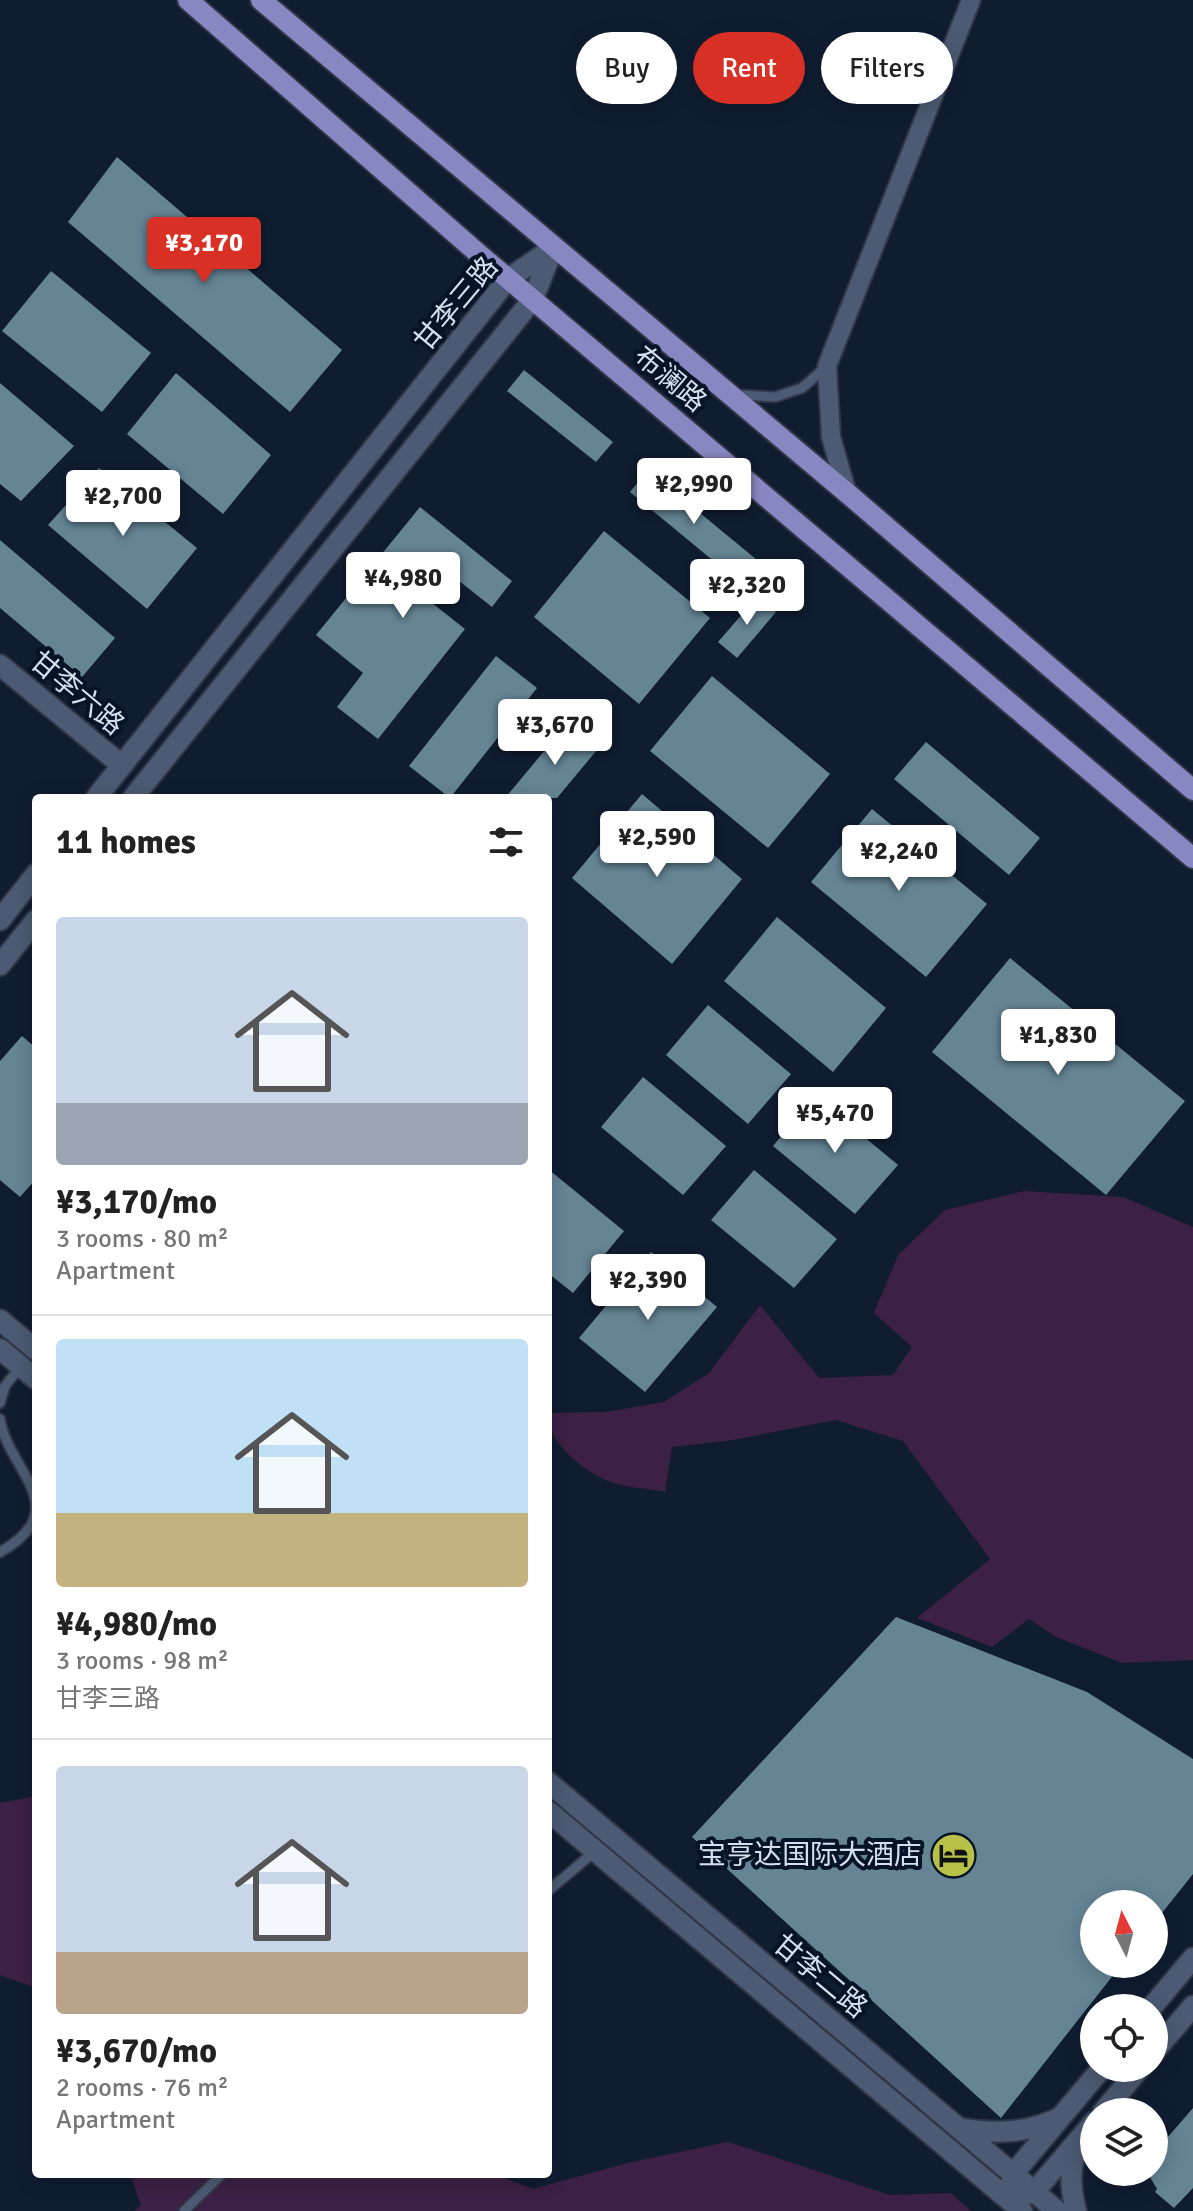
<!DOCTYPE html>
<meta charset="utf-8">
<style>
:root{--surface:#fff;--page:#f6f6f6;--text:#222;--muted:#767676;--line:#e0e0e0;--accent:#d93025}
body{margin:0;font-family:Signika,"Noto Sans SC",sans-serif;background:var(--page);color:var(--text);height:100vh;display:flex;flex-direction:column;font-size:30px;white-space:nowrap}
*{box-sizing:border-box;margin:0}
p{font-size:26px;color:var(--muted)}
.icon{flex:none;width:44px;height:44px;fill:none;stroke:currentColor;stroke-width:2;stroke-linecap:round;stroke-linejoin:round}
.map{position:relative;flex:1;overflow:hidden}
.drawer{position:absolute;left:32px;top:794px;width:520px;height:1384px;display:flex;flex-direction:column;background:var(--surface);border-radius:8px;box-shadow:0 4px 20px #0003}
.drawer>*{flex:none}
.hud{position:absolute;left:576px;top:32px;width:496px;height:72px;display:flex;gap:16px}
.needle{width:52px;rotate:354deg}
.fabs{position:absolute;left:1080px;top:1890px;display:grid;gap:16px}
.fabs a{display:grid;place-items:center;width:88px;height:88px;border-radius:50%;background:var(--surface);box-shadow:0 4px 20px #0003;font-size:40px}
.price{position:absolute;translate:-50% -68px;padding:0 18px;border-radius:8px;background:#fff;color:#222;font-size:26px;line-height:52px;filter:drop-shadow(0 2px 4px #0008)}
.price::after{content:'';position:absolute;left:50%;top:48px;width:24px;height:18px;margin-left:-12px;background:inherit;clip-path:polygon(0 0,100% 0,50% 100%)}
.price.on{background:var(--accent);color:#fff}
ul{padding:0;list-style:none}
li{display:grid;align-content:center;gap:16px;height:424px;padding:0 24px}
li+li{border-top:2px solid var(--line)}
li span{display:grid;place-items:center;height:248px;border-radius:8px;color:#555}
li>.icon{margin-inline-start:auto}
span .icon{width:144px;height:144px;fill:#fffc;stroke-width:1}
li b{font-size:34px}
h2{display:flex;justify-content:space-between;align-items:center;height:96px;padding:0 24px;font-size:34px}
.pill{padding:0 28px;border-radius:36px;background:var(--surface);box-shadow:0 4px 20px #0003;font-size:28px;line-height:72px}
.pill.on{background:var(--accent);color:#fff}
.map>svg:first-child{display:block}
</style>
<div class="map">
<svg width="1193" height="2211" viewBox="0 0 1193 2211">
<rect width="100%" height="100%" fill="#101d31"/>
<path fill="#3c2045" d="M1024 1191 1123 1197 1193 1227V1660L1122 1663 1056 1637 1029 1619 992 1647 917 1618 990 1559 903 1441 836 1420 733 1440 672 1447 665 1492C647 1488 624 1488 608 1481 582 1469 548 1444 548 1413L606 1412 664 1402 709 1373 760 1305 819 1378 893 1375 912 1347 874 1313 898 1255 945 1210Z
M36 1796V1988L0 1975V1803Z
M728 2142 890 2195 951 2193 971 2211H134L141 2205 130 2174H495L533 2189 627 2163Z"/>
<path fill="#658595" d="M117 157 342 350 290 412 68 222Z
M51 271 151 353 102 412 2 331Z
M524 370 613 442 596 462 507 391Z
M176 373 271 455 223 514 127 434Z
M0 383 74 446 21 501 0 484Z
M99 468 197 548 147 609 48 525Z
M648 470 757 560 739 582 630 492Z
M420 507 512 581 492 607 429 557 408 584 465 629 378 739 337 707 363 673 316 635Z
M604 531 710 618 639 704 534 617Z
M0 540 115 638 82 677 0 608Z
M757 597 776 612 737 658 718 642Z
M496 656 537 688 450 798 409 766Z
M712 676 830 774 768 848 650 751Z
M566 725 597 750 557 798H505Z
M926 742 1040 838 1009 875 894 779Z
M642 794 742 879 672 964 572 878Z
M872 809 987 904 926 977 811 882Z
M777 917 886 1008 833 1072 724 981Z
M1010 958 1185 1101 1106 1195 932 1052Z
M708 1005 791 1074 748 1124 666 1055Z
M22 1036 36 1048V1179L20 1197 0 1180V1061Z
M643 1077 726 1146 683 1195 601 1127Z
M815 1096 898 1165 855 1214 773 1146Z
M548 1169 624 1231 573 1293 548 1273Z
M754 1170 837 1239 794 1288 711 1220Z
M651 1252 717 1307 645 1392 579 1338Z
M896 1617 1087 1692 1193 1759V1874L1154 1923V1904H1094V1964H1122L1001 2118 692 1837Z
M1193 2108V2188L1174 2208 1155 2192 1157 2189 1147 2172H1154V2153Z"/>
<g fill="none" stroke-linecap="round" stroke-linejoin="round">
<defs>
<path id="lane" d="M741 395 775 397 802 388 827 366
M0 1403 5 1386 21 1366
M0 1419C7 1469 77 1509 0 1552
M548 1891 594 1852
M184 2211 222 2174"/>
<path id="street" d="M847 493 831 437 827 366 971 0"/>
<path id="secondary" d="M0 665 119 763
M96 798 508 279 553 248
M133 798 533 299 553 248
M0 920 36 874
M0 965 36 920
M0 1320 36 1350
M0 1349 36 1379
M548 1782 1057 2211
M548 1811 1022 2211
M1151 2008 1193 1958
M1154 2052 1193 2006
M1103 2112 1140 2068
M1094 2122 1034 2192 1009 2200 1013 2174 1102 2068
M958 2128C995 2134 1025 2134 1059 2118
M1076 2211C1070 2187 1069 2169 1078 2145"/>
<path id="primary" d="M188 0 480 255 1193 858
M261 0 847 493 1193 790"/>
</defs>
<use href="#lane" stroke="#303647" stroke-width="13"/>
<use href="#street" stroke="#303647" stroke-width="22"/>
<use href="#secondary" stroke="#303647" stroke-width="24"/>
<use href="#primary" stroke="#303647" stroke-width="24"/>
<use href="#lane" stroke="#4c5b73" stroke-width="9"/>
<use href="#street" stroke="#4c5b73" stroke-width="18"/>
<use href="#secondary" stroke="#4c5b73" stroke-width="20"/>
<use href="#primary" stroke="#8787c2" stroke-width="20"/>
</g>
<defs>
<symbol id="hotel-disc" viewBox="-11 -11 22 22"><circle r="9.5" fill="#b7c148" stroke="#071327"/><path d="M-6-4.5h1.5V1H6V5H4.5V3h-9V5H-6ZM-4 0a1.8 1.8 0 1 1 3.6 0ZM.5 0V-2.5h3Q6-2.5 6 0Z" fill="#111"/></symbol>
</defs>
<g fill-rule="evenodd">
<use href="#hotel-disc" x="928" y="1830" width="51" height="51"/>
</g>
<g text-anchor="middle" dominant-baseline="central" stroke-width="8" stroke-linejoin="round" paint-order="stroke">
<g font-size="28" fill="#d6dfed" stroke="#071327">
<text transform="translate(456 304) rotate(-50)">甘李三路</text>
<text transform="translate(670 379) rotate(40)">布澜路</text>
<text transform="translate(77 693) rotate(40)">甘李六路</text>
<text transform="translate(820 1976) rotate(40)">甘李二路</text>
</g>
<g font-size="28" fill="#d6dfed" stroke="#071327" text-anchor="end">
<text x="922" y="1855">宝亨达国际大酒店</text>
</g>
</g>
</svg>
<div class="fabs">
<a><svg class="needle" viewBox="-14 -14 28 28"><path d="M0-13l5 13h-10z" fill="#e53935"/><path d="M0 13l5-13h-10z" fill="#767676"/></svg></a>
<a><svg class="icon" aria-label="locate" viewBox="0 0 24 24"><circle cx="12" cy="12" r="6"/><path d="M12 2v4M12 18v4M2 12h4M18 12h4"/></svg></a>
<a><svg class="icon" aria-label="layers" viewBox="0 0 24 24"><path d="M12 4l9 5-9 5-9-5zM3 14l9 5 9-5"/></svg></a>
</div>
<b class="price on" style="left:204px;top:285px">¥3,170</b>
<b class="price" style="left:694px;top:526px">¥2,990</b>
<b class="price" style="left:123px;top:538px">¥2,700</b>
<b class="price" style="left:403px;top:620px">¥4,980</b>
<b class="price" style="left:747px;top:627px">¥2,320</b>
<b class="price" style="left:555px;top:767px">¥3,670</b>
<b class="price" style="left:657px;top:879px">¥2,590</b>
<b class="price" style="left:899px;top:893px">¥2,240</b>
<b class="price" style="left:1058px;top:1077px">¥1,830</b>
<b class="price" style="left:835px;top:1155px">¥5,470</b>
<b class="price" style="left:648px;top:1322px">¥2,390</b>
<div class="hud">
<a class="pill">Buy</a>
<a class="pill on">Rent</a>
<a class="pill">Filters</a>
</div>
<section class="drawer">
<h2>11 homes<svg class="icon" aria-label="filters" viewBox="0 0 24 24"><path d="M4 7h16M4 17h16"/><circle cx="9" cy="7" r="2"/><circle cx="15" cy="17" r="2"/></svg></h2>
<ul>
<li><span style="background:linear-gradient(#c9d6e8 75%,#9aa5b1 0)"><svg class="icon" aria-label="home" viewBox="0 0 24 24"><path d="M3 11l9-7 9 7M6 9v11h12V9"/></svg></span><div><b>¥3,170/mo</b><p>3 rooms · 80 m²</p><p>Apartment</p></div></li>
<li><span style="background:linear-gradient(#bfe0f5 70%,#c2b280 0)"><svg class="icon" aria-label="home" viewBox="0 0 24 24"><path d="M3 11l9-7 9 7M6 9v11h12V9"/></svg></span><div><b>¥4,980/mo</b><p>3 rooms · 98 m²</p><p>甘李三路</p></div></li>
<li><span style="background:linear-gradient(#c9d6e8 75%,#b9a48a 0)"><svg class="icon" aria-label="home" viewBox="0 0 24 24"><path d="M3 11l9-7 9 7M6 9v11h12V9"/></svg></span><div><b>¥3,670/mo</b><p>2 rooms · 76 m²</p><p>Apartment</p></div></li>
</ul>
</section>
</div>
